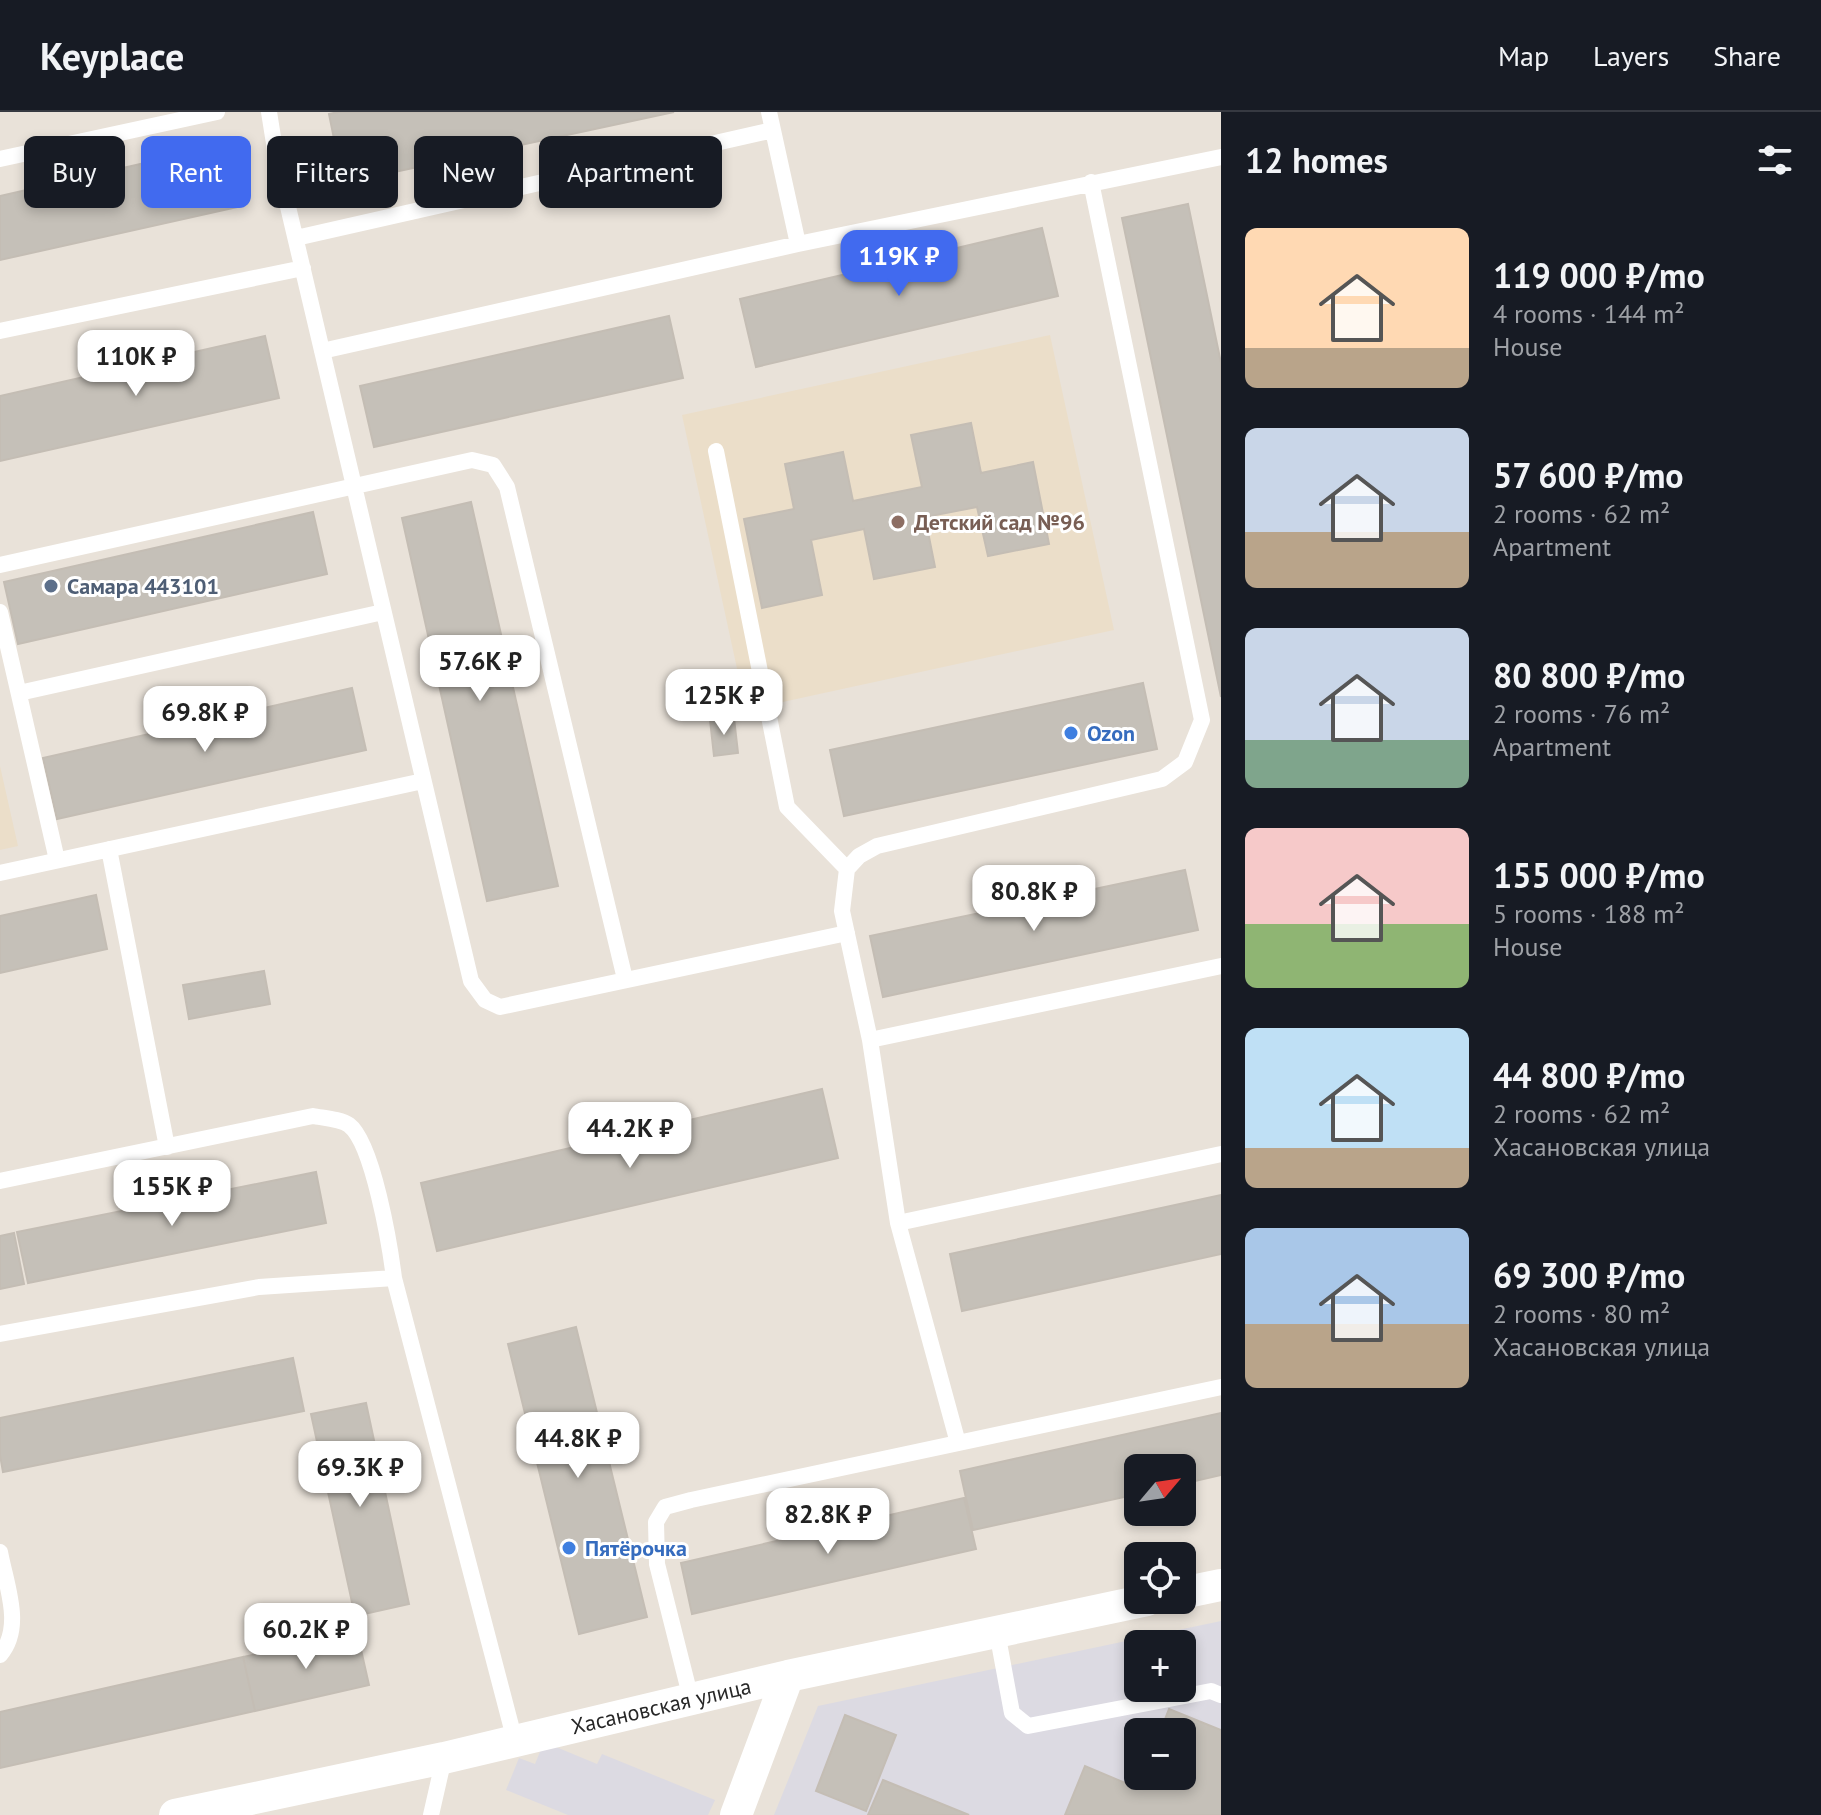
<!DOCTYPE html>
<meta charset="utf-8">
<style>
:root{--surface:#171b24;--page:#242831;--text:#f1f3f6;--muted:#9ea1a6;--line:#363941;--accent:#416aef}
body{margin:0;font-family:"PT Sans",sans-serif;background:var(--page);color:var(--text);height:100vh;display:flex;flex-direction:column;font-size:30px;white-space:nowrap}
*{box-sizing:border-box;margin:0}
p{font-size:26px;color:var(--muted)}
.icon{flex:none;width:44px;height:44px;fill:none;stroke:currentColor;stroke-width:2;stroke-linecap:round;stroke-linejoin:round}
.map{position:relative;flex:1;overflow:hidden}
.sheet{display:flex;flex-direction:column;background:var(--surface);width:600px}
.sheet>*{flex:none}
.hud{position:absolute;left:24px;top:24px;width:760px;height:72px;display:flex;gap:16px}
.needle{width:52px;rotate:61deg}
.buttons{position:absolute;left:1124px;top:1342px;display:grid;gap:16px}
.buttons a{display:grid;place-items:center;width:72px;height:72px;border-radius:12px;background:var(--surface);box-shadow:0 4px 12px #0003;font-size:40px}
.price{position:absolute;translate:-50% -68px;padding:0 18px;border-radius:16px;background:#fff;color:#222;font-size:26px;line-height:52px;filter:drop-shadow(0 2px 4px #0008)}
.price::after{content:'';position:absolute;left:50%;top:48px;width:24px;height:18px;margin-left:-12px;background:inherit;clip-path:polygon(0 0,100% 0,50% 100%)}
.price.on{background:var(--accent);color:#fff}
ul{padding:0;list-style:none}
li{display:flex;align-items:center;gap:24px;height:200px;padding:0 24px}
li span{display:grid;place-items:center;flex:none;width:224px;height:160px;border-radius:12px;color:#555}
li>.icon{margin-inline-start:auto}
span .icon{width:96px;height:96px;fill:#fffc;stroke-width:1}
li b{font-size:34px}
h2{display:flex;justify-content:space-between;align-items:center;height:96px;padding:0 24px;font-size:34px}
.tag{padding:0 28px;border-radius:12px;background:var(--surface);box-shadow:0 4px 12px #0003;font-size:28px;line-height:72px}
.tag.on{background:var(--accent);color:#fff}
header{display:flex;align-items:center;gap:48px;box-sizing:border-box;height:112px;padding:0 40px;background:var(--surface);border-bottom:2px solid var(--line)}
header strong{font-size:38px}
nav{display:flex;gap:44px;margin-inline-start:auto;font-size:28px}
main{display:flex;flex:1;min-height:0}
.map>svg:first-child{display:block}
</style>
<header>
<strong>Keyplace</strong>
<nav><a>Map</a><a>Layers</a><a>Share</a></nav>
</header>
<main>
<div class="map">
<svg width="1221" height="1703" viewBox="0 0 1221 1703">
<rect width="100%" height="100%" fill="#e9e2d9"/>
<path fill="#dcdae2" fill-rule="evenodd" d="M1221 1509V1703H774L818 1594ZM1138 1532H1182V1576H1138ZM1138 1620H1182V1664H1138Z
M544 1630 597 1652 602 1642 715 1688 708 1703H568L506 1678 519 1646 535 1652Z"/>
<path fill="#ebdec9" d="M1050 223 1114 518 746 598 682 303Z
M0 654 18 734 0 738Z"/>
<path fill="#c5c0b8" stroke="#c4bdb4" stroke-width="2" d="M338 0H674L343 71 329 2Z
M228 32 242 94 0 148V84Z
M1188 92 1221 251V585L1122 106Z
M1042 116 1058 184 756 255 740 187Z
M669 204 683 266 374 335 360 274Z
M265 224 279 286 0 349V284Z
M971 311 981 361 1033 350 1049 432 988 444 977 395 925 405 935 455 874 467 864 417 811 428 822 483 762 496 744 407 794 397 785 352 843 340 853 389 922 375 911 323Z
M471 390 558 774 487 789 402 406Z
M313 400 327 462 18 532 4 470Z
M1143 571 1157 637 844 704 830 638Z
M352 576 366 638 57 707 43 646Z
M734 606 738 641 714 644 710 608Z
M1185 758 1198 818 883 885 870 824Z
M96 783 107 837 0 861V804Z
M264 859 270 892 189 907 183 873Z
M822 977 838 1046 437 1139 421 1071Z
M316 1060 326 1111 28 1171 17 1120Z
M1221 1083V1142L962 1199 950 1142Z
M14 1121 24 1172 0 1177V1124Z
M576 1215 647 1505 579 1522 508 1232Z
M293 1246 304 1299 3 1360 0 1343V1306Z
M366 1291 409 1492 355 1504 311 1302Z
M1221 1301V1363L1182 1372V1356H1138V1382L973 1418 960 1359Z
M964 1386 976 1437 692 1502 681 1451Z
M357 1520 369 1573 255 1599 243 1545Z
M243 1545 255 1599 0 1656V1600Z
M1169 1597 1221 1618V1703H1065L1085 1654 1137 1676 1142 1664H1182V1620H1160Z
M845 1603 896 1623 866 1699 816 1679Z
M883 1668 969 1703H868Z"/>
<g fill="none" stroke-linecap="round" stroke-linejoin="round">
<path stroke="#fff" stroke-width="16" d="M269 0 276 44 471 869 485 888 500 895 847 821
M769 0 798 132
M0 47 217 0
M296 126 773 18
M0 219 303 156
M322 239 798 132 1221 45
M716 339 787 695 847 757
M0 453 472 348 493 353 507 375 625 867
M0 500 57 748
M19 581 383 500
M109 737 167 1035
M0 761 423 669
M870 928 1221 854
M0 1069 313 1004C323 1006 341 1007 349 1013 373 1031 390 1134 394 1166L515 1629
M898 1111 1221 1042
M0 1222 259 1175 394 1166
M958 1331 898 1111 870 928 842 799 847 757 859 744 877 734 1162 667 1185 650 1202 608 1091 70
M0 1440C6 1473 24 1515 0 1543
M997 1520 1012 1601 1028 1614 1211 1579 1221 1583
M691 1587 657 1452 656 1410 665 1395 691 1388 1221 1275
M431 1703 444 1646"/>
<path stroke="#fff" stroke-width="32" d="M1182 1481 1221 1473
M175 1703 444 1646 788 1564 1147 1488
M736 1703 788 1564"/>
</g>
<circle fill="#8d6e63" stroke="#fff" stroke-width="3" cx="898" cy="410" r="8"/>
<circle fill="#5c6f8a" stroke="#fff" stroke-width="3" cx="51" cy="474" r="8"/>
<g fill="#3f7fe0" stroke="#fff" stroke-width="3">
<circle cx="1071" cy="621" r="8"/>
<circle cx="569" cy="1436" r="8"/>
</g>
<g text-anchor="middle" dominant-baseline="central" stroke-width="6" stroke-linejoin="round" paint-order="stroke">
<g font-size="22" font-weight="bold" fill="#785e54" stroke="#fff" text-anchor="start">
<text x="914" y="410">Детский сад №96</text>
</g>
<g font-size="22" font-weight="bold" fill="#4e5e75" stroke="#fff" text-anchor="start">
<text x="67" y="474">Самара 443101</text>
</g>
<g font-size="22" font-weight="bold" fill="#366cbe" stroke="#fff" text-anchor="start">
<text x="1087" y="621">Ozon</text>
<text x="585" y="1436">Пятёрочка</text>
</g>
<g font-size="22" fill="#272727" stroke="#fff">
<text transform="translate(661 1594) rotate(-13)">Хасановская улица</text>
</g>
</g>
</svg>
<div class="buttons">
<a><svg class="needle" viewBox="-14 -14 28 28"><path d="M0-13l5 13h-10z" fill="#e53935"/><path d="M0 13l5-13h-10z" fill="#9ea1a6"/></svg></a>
<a><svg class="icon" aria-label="locate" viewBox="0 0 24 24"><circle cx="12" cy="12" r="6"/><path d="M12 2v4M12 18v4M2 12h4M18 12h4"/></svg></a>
<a>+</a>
<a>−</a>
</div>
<b class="price on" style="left:899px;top:186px">119K ₽</b>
<b class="price" style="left:136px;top:286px">110K ₽</b>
<b class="price" style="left:480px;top:591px">57.6K ₽</b>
<b class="price" style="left:724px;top:625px">125K ₽</b>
<b class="price" style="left:205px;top:642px">69.8K ₽</b>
<b class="price" style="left:1034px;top:821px">80.8K ₽</b>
<b class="price" style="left:630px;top:1058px">44.2K ₽</b>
<b class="price" style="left:172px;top:1116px">155K ₽</b>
<b class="price" style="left:578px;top:1368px">44.8K ₽</b>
<b class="price" style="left:360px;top:1397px">69.3K ₽</b>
<b class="price" style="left:828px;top:1444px">82.8K ₽</b>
<b class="price" style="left:306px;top:1559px">60.2K ₽</b>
<div class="hud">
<a class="tag">Buy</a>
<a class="tag on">Rent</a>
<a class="tag">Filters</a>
<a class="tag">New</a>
<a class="tag">Apartment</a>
</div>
</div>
<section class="sheet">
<h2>12 homes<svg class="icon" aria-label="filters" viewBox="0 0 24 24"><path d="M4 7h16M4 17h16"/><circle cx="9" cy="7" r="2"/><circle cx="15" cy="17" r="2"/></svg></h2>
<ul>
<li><span style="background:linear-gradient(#ffd9b3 75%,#b9a48a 0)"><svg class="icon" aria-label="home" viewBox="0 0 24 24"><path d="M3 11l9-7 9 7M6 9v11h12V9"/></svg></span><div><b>119 000 ₽/mo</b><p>4 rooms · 144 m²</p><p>House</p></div></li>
<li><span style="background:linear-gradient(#c9d6e8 65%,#b9a48a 0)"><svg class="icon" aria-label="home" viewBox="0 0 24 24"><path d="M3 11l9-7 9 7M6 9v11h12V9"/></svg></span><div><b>57 600 ₽/mo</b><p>2 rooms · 62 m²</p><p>Apartment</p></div></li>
<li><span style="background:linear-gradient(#c9d6e8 70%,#7fa58c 0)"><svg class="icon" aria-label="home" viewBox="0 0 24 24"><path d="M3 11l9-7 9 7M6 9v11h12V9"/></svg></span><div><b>80 800 ₽/mo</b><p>2 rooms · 76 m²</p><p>Apartment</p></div></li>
<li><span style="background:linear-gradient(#f6c9c9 60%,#8fb573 0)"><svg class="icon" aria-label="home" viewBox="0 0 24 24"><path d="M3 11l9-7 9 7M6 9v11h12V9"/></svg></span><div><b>155 000 ₽/mo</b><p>5 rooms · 188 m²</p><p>House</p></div></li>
<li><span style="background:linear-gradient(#bfe0f5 75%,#b9a48a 0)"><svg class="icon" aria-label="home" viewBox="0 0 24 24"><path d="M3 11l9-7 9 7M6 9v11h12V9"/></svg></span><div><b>44 800 ₽/mo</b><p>2 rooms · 62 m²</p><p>Хасановская улица</p></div></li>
<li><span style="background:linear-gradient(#a9c7e8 60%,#b9a48a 0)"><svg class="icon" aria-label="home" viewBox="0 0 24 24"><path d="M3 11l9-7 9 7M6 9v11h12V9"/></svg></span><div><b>69 300 ₽/mo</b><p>2 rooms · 80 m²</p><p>Хасановская улица</p></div></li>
</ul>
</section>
</main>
